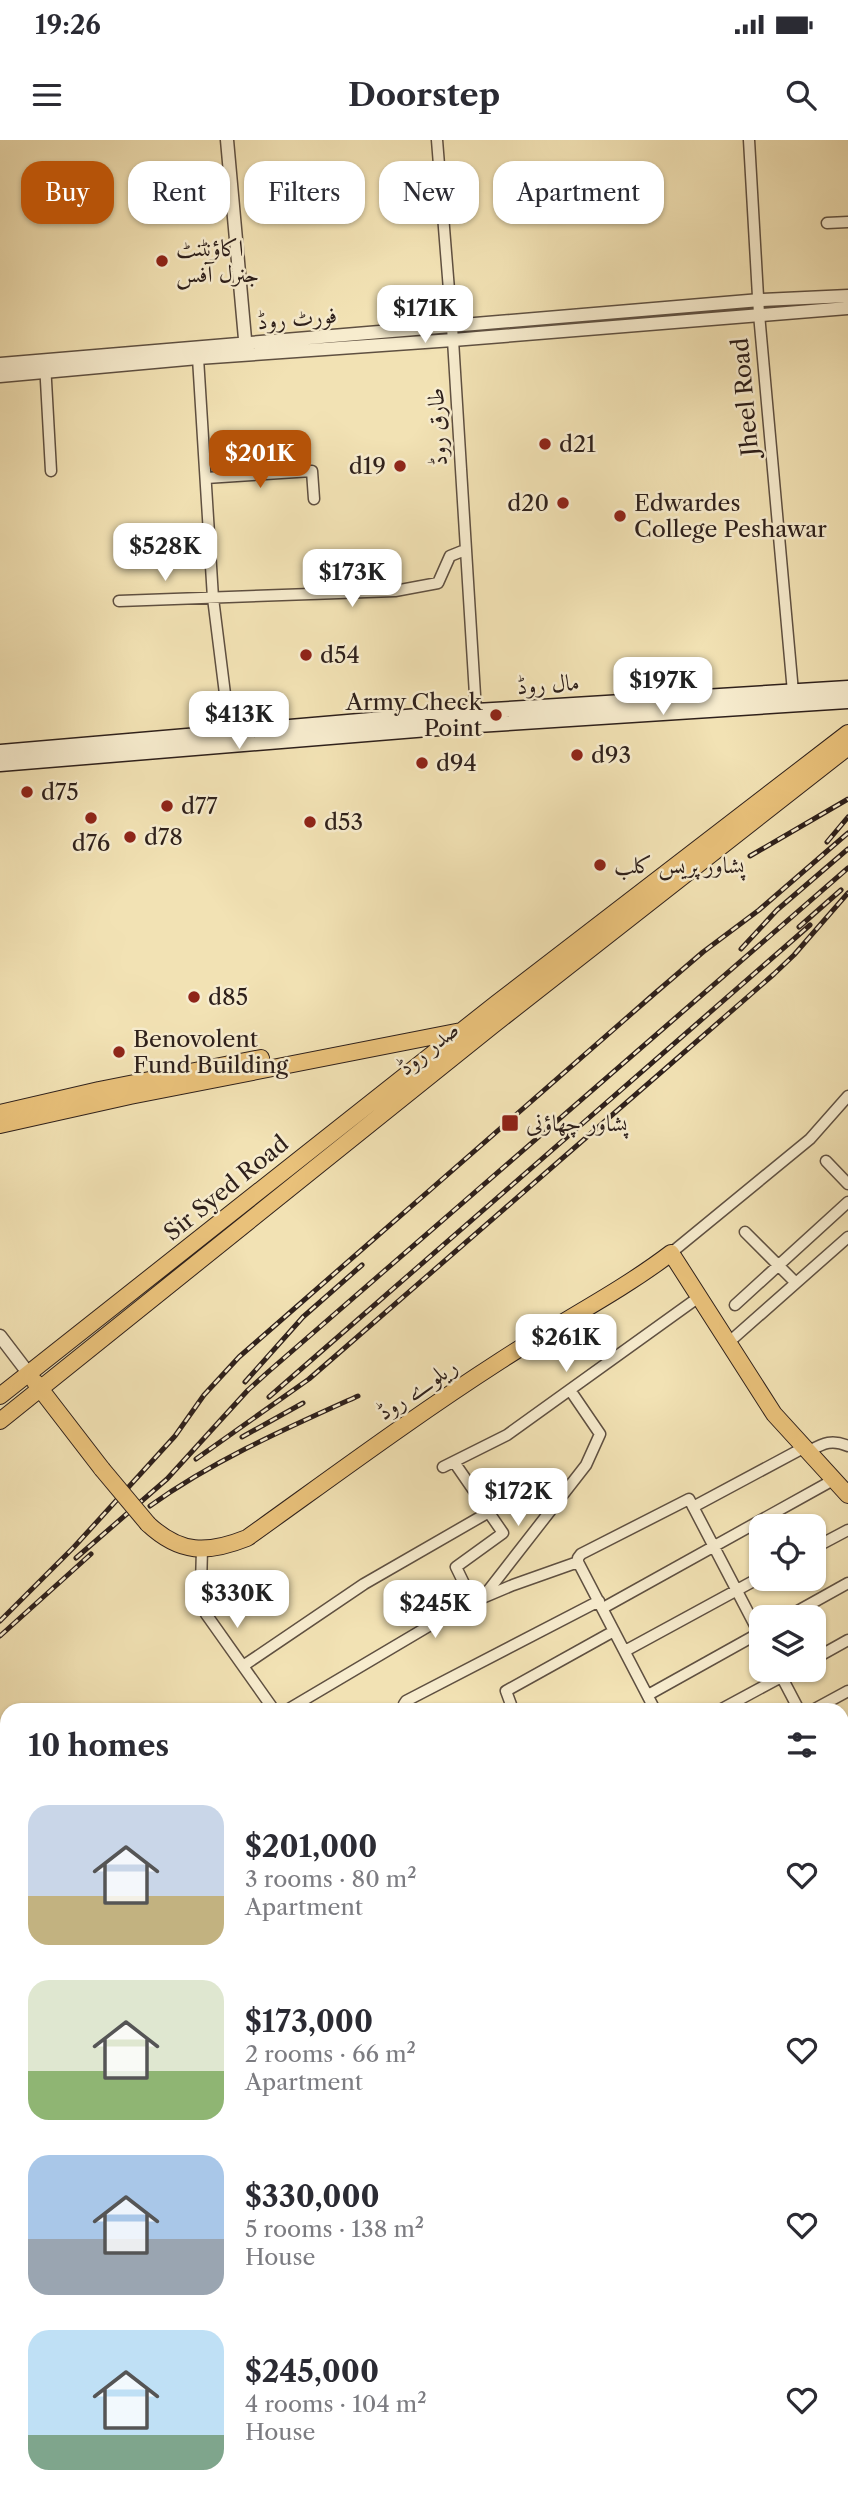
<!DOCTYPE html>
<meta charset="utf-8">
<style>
:root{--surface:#fff;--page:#f2f2f3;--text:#2b2b33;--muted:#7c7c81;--accent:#b45309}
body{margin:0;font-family:"Libre Caslon Text",Amiri,serif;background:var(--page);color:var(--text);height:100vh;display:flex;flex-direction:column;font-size:26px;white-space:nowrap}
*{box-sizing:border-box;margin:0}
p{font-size:23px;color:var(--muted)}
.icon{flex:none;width:38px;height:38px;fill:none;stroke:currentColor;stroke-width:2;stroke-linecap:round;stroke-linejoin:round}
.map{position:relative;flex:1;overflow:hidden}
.sheet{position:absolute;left:0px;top:1563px;width:849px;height:800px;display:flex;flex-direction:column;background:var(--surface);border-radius:21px 21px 0 0;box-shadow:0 2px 5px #0004}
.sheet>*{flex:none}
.banner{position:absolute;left:21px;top:21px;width:807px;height:63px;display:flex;gap:14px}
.buttons{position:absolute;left:749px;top:1374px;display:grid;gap:14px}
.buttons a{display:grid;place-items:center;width:77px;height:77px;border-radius:14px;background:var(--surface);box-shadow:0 2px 5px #0004;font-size:35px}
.price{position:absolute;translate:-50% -60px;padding:0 16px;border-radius:14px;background:#fff;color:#222;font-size:23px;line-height:46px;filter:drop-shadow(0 2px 4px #0008)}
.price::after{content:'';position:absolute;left:50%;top:42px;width:21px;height:16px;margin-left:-10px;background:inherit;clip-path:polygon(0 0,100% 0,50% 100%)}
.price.on{background:var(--accent);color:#fff}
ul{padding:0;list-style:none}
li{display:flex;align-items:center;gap:21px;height:175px;padding:0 28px}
li span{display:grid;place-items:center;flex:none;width:196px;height:140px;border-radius:21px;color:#555}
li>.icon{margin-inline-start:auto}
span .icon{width:84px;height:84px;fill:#fffc;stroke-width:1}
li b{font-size:30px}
h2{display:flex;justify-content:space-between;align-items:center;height:84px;padding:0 28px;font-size:30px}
.chip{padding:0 24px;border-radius:21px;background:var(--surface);box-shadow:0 2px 5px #0004;font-size:24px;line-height:63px}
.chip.on{background:var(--accent);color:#fff}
.status{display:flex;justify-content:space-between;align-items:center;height:49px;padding:0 35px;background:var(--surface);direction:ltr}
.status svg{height:19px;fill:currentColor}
header{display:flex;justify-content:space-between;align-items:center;height:91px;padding:0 28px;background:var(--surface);font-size:32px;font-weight:700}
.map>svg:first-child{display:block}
</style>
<div class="status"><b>19:26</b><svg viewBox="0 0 49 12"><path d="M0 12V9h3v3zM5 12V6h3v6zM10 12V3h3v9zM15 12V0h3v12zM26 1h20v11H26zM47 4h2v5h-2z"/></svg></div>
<header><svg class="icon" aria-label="menu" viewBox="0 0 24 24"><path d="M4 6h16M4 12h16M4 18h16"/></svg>Doorstep<svg class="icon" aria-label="search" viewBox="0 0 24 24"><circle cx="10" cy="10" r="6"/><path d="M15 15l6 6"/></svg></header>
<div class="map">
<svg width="848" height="2362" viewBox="0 0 848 2362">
<defs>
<pattern id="cemetery-stones" width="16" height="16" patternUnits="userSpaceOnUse" patternTransform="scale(1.75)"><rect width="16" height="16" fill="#bdc38b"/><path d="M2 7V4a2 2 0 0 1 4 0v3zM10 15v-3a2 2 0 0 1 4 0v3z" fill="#a3a777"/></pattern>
</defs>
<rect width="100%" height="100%" fill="#f2e2b4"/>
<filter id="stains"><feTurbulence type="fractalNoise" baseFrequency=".00286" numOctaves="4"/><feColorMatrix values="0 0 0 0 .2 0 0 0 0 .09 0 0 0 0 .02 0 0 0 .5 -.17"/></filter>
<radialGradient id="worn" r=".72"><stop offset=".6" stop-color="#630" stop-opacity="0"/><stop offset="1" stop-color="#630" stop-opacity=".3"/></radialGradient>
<path fill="url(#cemetery-stones)" stroke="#767253" stroke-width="2" d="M0 1954 7 1955V2181L0 2189Z"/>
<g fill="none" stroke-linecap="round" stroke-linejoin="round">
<defs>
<path id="minor" d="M437 0 453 200 476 571
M749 0 759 174 793 552
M827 83 848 82
M198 218 213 458 230 594
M45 223 51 331
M206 338 312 331 314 359
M119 461 395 451 438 443 450 416 465 410
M826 1021 848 1044
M745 1092 796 1143
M671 1113 810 999 848 956
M735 1165 848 1062
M728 1203 848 1097
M809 1311C824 1303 832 1299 848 1306
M454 1322 503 1393 456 1427 473 1462
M443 1327 507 1295 699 1157
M693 1367 805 1307
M814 1408 848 1390
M202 1409 201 1445 206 1474 274 1570
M484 1456 586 1325 600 1294 570 1250
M603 1468 835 1339
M787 1477 848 1443
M625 1511 761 1437
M814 1519 848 1500
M243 1526 364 1444 489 1372
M778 1530 799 1570
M648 1555 761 1492
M287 1570 461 1467 513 1445 578 1422
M405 1570 404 1564 406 1561 599 1461
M513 1570 506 1551 614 1491
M655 1570 578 1422V1418L581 1414 689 1359 761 1497
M720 1570 794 1530
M813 1570 848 1551
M842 1616 848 1613
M842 1681 848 1694
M0 1699 7 1696
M0 1729 7 1725
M842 1742 848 1738
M0 1773 7 1770
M0 1831 7 1828
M842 1855 848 1853
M0 1883 7 1880
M842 1903 848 1912
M0 1948 7 1950
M842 2010 848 2006
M842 2070 848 2065
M0 2203 7 2195
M0 2226 7 2237
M0 2315 7 2310
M842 2319 848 2308
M0 2333 7 2347
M11 2356 14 2362
M84 2356 86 2362
M114 2356 116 2362
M196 2356 205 2362
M235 2356 249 2362
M539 2356 541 2362
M593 2356 596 2362
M683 2356 688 2362
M136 2362 144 2356
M291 2362 297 2356
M325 2362 333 2356
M622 2362 633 2356
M815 2362 819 2356"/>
<path id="tertiary" d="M227 0 246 210
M0 224 760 160 848 156
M0 236 198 218 453 200 848 168
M0 1196 29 1234
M0 2100 7 2096
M842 2136 848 2139"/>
<path id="secondary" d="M0 612 476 571 848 548
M0 624 477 585 848 561"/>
<path id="primary" d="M0 973 99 950 261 918
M0 985 130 956 461 891
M35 1242 102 1329
M0 1256 497 863 848 593
M0 1281 492 886 848 607
M148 1384C180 1414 207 1414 247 1398 331 1338 413 1277 500 1221 556 1184 617 1154 671 1113L774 1274 848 1355"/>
</defs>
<use href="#minor" stroke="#5f5041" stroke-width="13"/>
<use href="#tertiary" stroke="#5f5041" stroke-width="15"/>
<use href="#secondary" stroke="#2e201b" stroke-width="17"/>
<use href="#primary" stroke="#2e201b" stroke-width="18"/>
<use href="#minor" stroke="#f7ecce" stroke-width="10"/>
<use href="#tertiary" stroke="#f7ecce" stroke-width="12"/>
<use href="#secondary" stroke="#f7ecce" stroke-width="14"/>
<use href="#primary" stroke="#e9c17a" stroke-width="16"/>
<defs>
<path id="rail" d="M827 702 848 677
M750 716 848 659
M799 787 841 750
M741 809 777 770 848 709
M245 1242 303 1177 362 1125
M269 1257 810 785
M242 1297 303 1263
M196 1319 309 1239 774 834 794 815 848 753
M150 1366C214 1320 287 1288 358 1256
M76 1418 167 1339 248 1250 268 1232 848 728
M0 1481 74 1407 175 1296 204 1255 239 1217 654 854 703 812 759 770 848 693
M0 1496 91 1414"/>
</defs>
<use href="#rail" stroke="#2e201b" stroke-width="5"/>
<use href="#rail" stroke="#f7ecce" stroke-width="2.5" stroke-dasharray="8" stroke-linecap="butt"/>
<defs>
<path id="primary-bridge" d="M102 1329 148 1384"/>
</defs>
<use href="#primary-bridge" stroke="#2e201b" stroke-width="18" stroke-linecap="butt"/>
<use href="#primary-bridge" stroke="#e9c17a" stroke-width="16"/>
</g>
<g fill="#8f2418" stroke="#f7ecce" stroke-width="2.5">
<circle cx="162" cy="121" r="7"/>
<circle cx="545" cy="304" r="7"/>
<circle cx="400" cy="326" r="7"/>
<circle cx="563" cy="363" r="7"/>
<circle cx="620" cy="376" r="7"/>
<circle cx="306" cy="515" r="7"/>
<circle cx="496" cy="575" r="7"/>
<circle cx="577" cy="615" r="7"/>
<circle cx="422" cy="623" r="7"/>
<circle cx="27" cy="652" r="7"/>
<circle cx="167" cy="666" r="7"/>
<circle cx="91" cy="678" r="7"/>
<circle cx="310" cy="682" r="7"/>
<circle cx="130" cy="697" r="7"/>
<circle cx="600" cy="725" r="7"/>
<circle cx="194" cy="857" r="7"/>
<circle cx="119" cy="912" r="7"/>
<rect x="501" y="974" width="18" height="18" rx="3.5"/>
</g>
<g text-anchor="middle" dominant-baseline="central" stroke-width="5" stroke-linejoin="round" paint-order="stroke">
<g font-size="23" fill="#2e201b" stroke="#f7ecce" text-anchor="start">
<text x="176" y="108">اکاؤنٹنٹ<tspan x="176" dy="26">جنرل آفس</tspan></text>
<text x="559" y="304">d21</text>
<text x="386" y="326" text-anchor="end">d19</text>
<text x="549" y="363" text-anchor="end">d20</text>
<text x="634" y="363">Edwardes<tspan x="634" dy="26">College Peshawar</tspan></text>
<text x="320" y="515">d54</text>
<text x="482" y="562" text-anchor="end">Army Check<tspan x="482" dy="26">Point</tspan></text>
<text x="591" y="615">d93</text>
<text x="436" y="623">d94</text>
<text x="41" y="652">d75</text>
<text x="181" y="666">d77</text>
<text x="324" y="682">d53</text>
<text x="144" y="697">d78</text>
<text x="91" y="703" text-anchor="middle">d76</text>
<text x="614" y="725">پشاور پریس کلب</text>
<text x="208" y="857">d85</text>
<text x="133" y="899">Benovolent<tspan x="133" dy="26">Fund Building</tspan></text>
<text x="526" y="983">پشاور چھاؤنی</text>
</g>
<g font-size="23" fill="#2e201b" stroke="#f7ecce">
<text transform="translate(297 178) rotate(-5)">فورٹ روڈ</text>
<text transform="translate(745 257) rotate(-95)">Jheel Road</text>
<text transform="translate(437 287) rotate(-93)">طارق روڈ</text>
<text transform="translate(548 544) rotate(-4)">مال روڈ</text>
<text transform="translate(428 908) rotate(-39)">صدر روڈ</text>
<text transform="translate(226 1048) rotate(-39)">Sir Syed Road</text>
<text transform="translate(417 1249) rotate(-34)">ریلوے روڈ</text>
</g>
</g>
<rect width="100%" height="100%" filter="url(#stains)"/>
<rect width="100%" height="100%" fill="url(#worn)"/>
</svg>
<div class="buttons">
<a><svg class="icon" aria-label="locate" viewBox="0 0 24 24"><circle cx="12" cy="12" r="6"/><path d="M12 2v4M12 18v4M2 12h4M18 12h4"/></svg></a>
<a><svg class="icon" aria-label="layers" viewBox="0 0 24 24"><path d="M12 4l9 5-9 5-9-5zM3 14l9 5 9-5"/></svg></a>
</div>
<b class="price" style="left:425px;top:205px">$171K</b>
<b class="price on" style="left:260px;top:350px">$201K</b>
<b class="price" style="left:165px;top:443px">$528K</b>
<b class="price" style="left:352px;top:469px">$173K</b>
<b class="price" style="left:663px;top:577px">$197K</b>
<b class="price" style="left:239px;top:611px">$413K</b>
<b class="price" style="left:566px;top:1234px">$261K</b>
<b class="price" style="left:518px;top:1388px">$172K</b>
<b class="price" style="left:237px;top:1490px">$330K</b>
<b class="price" style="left:435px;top:1500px">$245K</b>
<div class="banner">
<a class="chip on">Buy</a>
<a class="chip">Rent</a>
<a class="chip">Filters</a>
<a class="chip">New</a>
<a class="chip">Apartment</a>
</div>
<section class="sheet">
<h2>10 homes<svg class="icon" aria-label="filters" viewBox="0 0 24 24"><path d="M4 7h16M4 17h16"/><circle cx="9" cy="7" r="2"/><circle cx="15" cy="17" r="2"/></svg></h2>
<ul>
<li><span style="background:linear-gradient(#c9d6e8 65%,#c2b280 0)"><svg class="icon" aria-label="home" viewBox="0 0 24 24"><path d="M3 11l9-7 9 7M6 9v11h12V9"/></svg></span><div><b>$201,000</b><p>3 rooms · 80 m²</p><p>Apartment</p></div><svg class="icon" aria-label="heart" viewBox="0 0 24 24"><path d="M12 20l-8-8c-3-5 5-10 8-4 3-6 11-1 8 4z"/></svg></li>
<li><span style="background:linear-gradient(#dfe7d0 65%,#8fb573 0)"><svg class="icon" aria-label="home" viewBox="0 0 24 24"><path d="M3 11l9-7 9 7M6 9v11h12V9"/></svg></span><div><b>$173,000</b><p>2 rooms · 66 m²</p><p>Apartment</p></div><svg class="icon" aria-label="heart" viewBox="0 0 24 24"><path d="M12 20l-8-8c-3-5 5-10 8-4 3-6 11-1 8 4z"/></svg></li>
<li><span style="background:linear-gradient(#a9c7e8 60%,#9aa5b1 0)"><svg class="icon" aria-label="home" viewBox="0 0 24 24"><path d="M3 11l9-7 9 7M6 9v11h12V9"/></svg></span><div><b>$330,000</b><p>5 rooms · 138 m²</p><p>House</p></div><svg class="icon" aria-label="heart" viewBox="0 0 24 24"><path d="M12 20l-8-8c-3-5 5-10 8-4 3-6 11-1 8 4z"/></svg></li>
<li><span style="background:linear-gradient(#bfe0f5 75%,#7fa58c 0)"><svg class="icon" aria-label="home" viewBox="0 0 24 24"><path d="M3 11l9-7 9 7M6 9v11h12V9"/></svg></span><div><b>$245,000</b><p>4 rooms · 104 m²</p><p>House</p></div><svg class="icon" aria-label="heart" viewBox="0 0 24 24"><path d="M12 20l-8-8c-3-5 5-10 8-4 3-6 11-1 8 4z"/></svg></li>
</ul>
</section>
</div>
